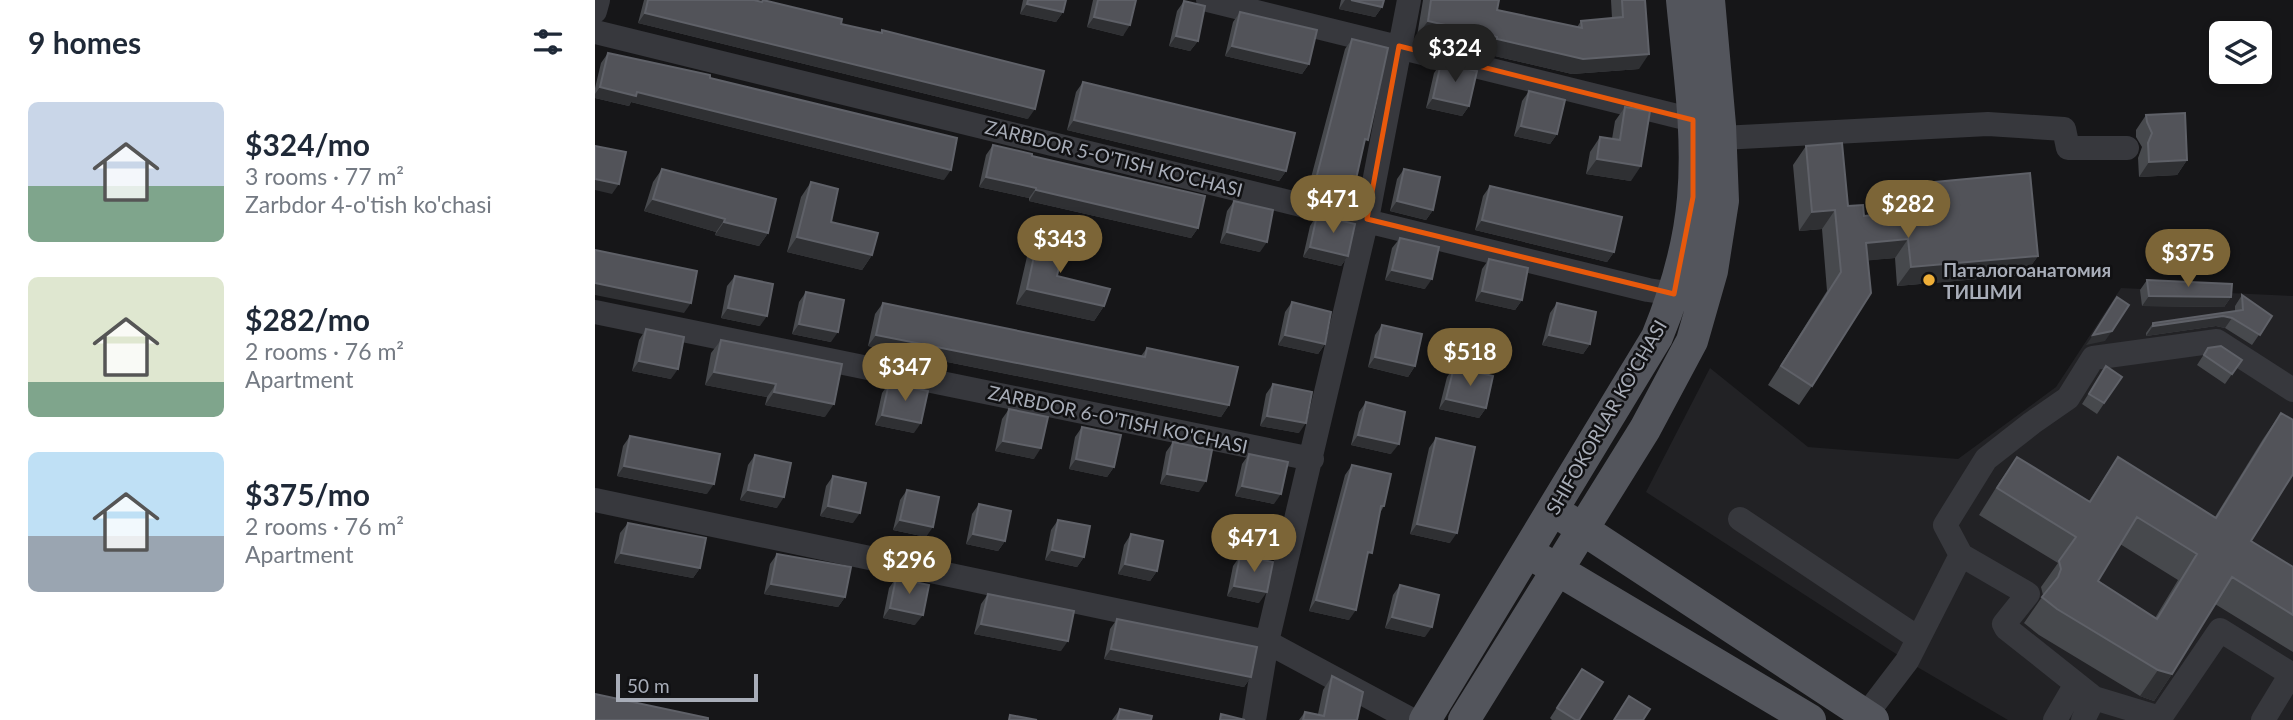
<!DOCTYPE html>
<meta charset="utf-8">
<style>
:root{--surface:#fff;--page:#f2f2f3;--text:#1f2937;--muted:#747a83;--accent:#7c6537}
body{margin:0;font-family:Lato,sans-serif;background:var(--page);color:var(--text);height:100vh;display:flex;flex-direction:column;font-size:26px;white-space:nowrap}
*{box-sizing:border-box;margin:0}
p{font-size:23px;color:var(--muted)}
.icon{flex:none;width:38px;height:38px;fill:none;stroke:currentColor;stroke-width:2;stroke-linecap:round;stroke-linejoin:round}
.map{position:relative;flex:1;overflow:hidden}
.side{display:flex;flex-direction:column;background:var(--surface);width:595px}
.side>*{flex:none}
.fabs{position:absolute;left:1614px;top:21px;display:grid;gap:14px}
.fabs a{display:grid;place-items:center;width:63px;height:63px;border-radius:10px;background:var(--surface);box-shadow:0 4px 10px #0003;font-size:35px}
.scale{position:absolute;left:21px;bottom:18px;width:142px;box-sizing:border-box;padding-left:7px;border:4px solid #a8adb8;border-top:0;font-size:19px;line-height:24px;white-space:nowrap;color:#a8adb8;-webkit-text-stroke:5px #111113;paint-order:stroke}
.price{position:absolute;translate:-50% -60px;padding:0 16px;border-radius:24px;background:var(--accent);color:#fff;font-size:23px;line-height:46px;filter:drop-shadow(0 2px 4px #0008)}
.price::after{content:'';position:absolute;left:50%;top:42px;width:21px;height:16px;margin-left:-10px;background:inherit;clip-path:polygon(0 0,100% 0,50% 100%)}
.price.selected{background:#222;color:#fff}
ul{padding:0;list-style:none}
li{display:flex;align-items:center;gap:21px;height:175px;padding:0 28px}
li span{display:grid;place-items:center;flex:none;width:196px;height:140px;border-radius:10px;color:#555}
li>.icon{margin-inline-start:auto}
span .icon{width:84px;height:84px;fill:#fffc;stroke-width:1}
li b{font-size:30px}
h2{display:flex;justify-content:space-between;align-items:center;height:84px;padding:0 28px;font-size:30px}
main{display:flex;flex:1;min-height:0}
.map>svg:first-child{display:block}
</style>
<main>
<section class="side">
<h2>9 homes<svg class="icon" aria-label="filters" viewBox="0 0 24 24"><path d="M4 7h16M4 17h16"/><circle cx="9" cy="7" r="2"/><circle cx="15" cy="17" r="2"/></svg></h2>
<ul>
<li><span style="background:linear-gradient(#c9d6e8 60%,#7fa58c 0)"><svg class="icon" aria-label="home" viewBox="0 0 24 24"><path d="M3 11l9-7 9 7M6 9v11h12V9"/></svg></span><div><b>$324/mo</b><p>3 rooms · 77 m²</p><p>Zarbdor 4-o'tish ko'chasi</p></div></li>
<li><span style="background:linear-gradient(#dfe7d0 75%,#7fa58c 0)"><svg class="icon" aria-label="home" viewBox="0 0 24 24"><path d="M3 11l9-7 9 7M6 9v11h12V9"/></svg></span><div><b>$282/mo</b><p>2 rooms · 76 m²</p><p>Apartment</p></div></li>
<li><span style="background:linear-gradient(#bfe0f5 60%,#9aa5b1 0)"><svg class="icon" aria-label="home" viewBox="0 0 24 24"><path d="M3 11l9-7 9 7M6 9v11h12V9"/></svg></span><div><b>$375/mo</b><p>2 rooms · 76 m²</p><p>Apartment</p></div></li>
</ul>
</section>
<div class="map">
<svg width="1698" height="720" viewBox="0 0 1698 720">
<rect width="100%" height="100%" fill="#161618"/>
<path fill="#222225" d="M1526 288 1698 296V720H1413L1312 661 1051 492 1115 368 1213 447 1363 459 1461 387Z"/>
<g fill="none" stroke-linecap="round" stroke-linejoin="round">
<path stroke="#37383d" stroke-width="24" d="M613 0 1098 120
M0 11 3 0
M0 32 1053 290 1079 294
M1126 138 1393 124 1469 129 1473 148H1532
M0 312 717 459
M0 500 672 642 817 720
M1145 519 1323 638
M1366 555 1433 594 1409 624 1411 628 1499 698
M1565 718 1625 630 1696 674 1668 720
M659 720 672 642 772 219 814 0
M1267 720 1312 661 1366 555 1350 525 1391 459 1437 423 1473 398 1498 358 1622 341 1698 390
M1460 720 1481 684
M1488 720 1499 698 1565 718V720"/>
<path stroke="#53555c" stroke-width="32" d="M972 519 1278 720
M946 560 1215 720
M830 720 1062 337C1080 293 1094 246 1098 198 1104 133 1093 64 1087 0
M869 720 1050 429 1097 341 1117 271 1128 201 1125 125 1114 0"/>
</g>
<path fill="#47494d" fill-rule="evenodd" d="M49 0H159L246 24 286 33 287 30 433 119 43 23Z
M428 0H471L468 12 461 22 425 14Z
M498 0H541L528 36 492 27Z
M746 0H789L787 7 780 17 744 9Z
M828 0H904L902 10 982 27 986 21 1017 18 1016 0H1050L1044 69 977 74 891 54 892 51 822 36Z
M589 1 603 41 595 51 574 46 582 11Z
M645 12 714 64 707 74 630 56 638 22Z
M757 39 768 147 759 188 751 198 713 189 750 49Z
M13 53 115 78 349 180 36 102 34 106 0 98V88L6 63Z
M846 63 874 106 867 116 831 108 839 73Z
M488 82 691 171 684 181 472 130 481 92Z
M934 91 962 134 955 144 919 136 927 101Z
M1030 107 1036 181 991 174 995 152 1005 137 1017 139 1020 121Z
M1551 115 1592 160 1582 175 1544 177 1543 158 1547 147 1541 137V130Z
M398 145 437 156 603 228 596 238 434 201V198L384 187 391 155Z
M1211 146 1253 206 1269 216 1296 213 1295 204 1308 185 1443 256 1429 275 1302 286 1300 258 1273 260 1217 386 1204 405 1173 385 1232 291 1227 229 1204 231 1198 165Z
M67 169 173 233 164 246 120 235 121 232 49 211 58 182Z
M809 169 838 210 831 220 795 211 802 179Z
M216 182 236 222 277 255 267 270 192 252 206 197Z
M895 186 1019 252 1012 262 880 230 888 196Z
M639 201 665 252 625 243 632 211Z
M722 215 753 256 746 266 708 257 715 226Z
M444 233 462 276 509 306 499 321 421 304 434 248Z
M805 238 830 289 790 280 797 248Z
M894 259 927 300 920 310 880 301 887 269Z
M140 276 165 326 126 318 132 286Z
M1552 280 1636 297 1629 307 1547 306 1545 290Z
M211 292 236 342 197 334 204 302Z
M1647 295 1677 316 1657 345 1630 328 1621 326 1551 336V333L1558 323 1640 311V306Z
M697 302 730 344 723 354 683 345 690 312Z
M288 303 546 356 552 348 634 405 626 417 273 346 280 314Z
M962 303 995 344 988 354 947 345 955 313Z
M787 325 820 366 813 377 773 367 780 335Z
M51 329 76 379 37 371 44 340Z
M126 340 230 417 170 405 172 397 110 385 116 353Z
M1613 348 1647 360 1630 384 1602 365Z
M1511 366 1527 377 1502 414 1487 404Z
M859 367 891 408 884 418 844 409 852 377Z
M294 383 319 433 280 425 287 393Z
M678 384 704 433 665 426 671 394Z
M771 402 796 454 756 445 764 412Z
M414 409 439 459 400 451 407 419Z
M1686 413 1656 541 1698 567V652L1620 604 1577 674 1559 701 1545 696 1444 635 1429 623 1447 597 1448 595 1446 587 1463 563 1384 515 1404 483 1422 457 1494 501 1523 457 1620 517 1668 439ZM1525 544 1583 580 1560 618 1503 581Z
M487 427 519 467 512 477 474 469 480 437Z
M35 436 112 494 22 476 28 446Z
M841 438 855 543 815 534 834 448Z
M578 442 604 492 565 484 571 452Z
M654 454 679 504 640 496 647 464Z
M160 455 182 508 145 500 153 465Z
M757 465 789 506 785 513 754 620 714 611 750 475Z
M238 476 258 523 225 516 231 486Z
M312 490 331 537 298 530 305 500Z
M384 504 410 541 403 551 371 544 377 514Z
M463 520 489 557 482 567 450 560 456 530Z
M33 523 105 568 98 578 19 563 25 533Z
M536 534 562 571 555 581 523 574 529 545Z
M182 554 250 597 243 607 169 594 175 564Z
M645 556 664 603 632 596 638 566Z
M301 578 320 625 288 618 294 588Z
M805 585 830 637 790 628 798 595Z
M393 594 466 651 379 634 386 604Z
M522 619 656 677 649 687 509 659 515 629Z
M987 669 984 720H957L955 718Z
M737 676 762 720H704L710 712 723 714 728 690Z
M525 709 556 720H517Z"/>
<path fill="#2f3033" d="M750 0H756L787 7 780 17 744 9Z
M432 4 468 12 461 22 425 14Z
M50 13 440 109 433 119 43 23Z
M499 17 535 25 528 36 492 27Z
M833 21 902 37 892 51 822 36Z
M581 36 603 41 595 51 574 46Z
M902 39 1054 54 1044 69 977 74 891 54Z
M637 46 714 64 707 74 630 56Z
M5 87 42 92 356 170 349 180 36 102 34 106 0 98V94Z
M838 98 874 106 867 116 831 108Z
M479 120 691 171 684 181 472 130Z
M926 126 962 134 955 144 919 136Z
M1002 159 1046 166 1036 181 991 174Z
M1592 160 1582 175 1544 177 1554 162Z
M391 177 441 188 434 198 384 187Z
M0 179 24 184 17 194 0 190Z
M721 179 759 188 751 198 713 189Z
M441 190 603 228 596 238 434 201Z
M58 199 130 219 121 232 49 211Z
M802 201 838 210 831 220 795 211Z
M1240 210 1227 229 1204 231 1217 212Z
M887 220 1019 252 1012 262 880 230Z
M129 222 173 233 164 246 120 235Z
M632 232 672 242 665 252 625 243Z
M202 237 277 255 267 270 192 252Z
M1313 239 1300 258 1258 262 1271 243Z
M715 247 753 256 746 266 708 257Z
M1443 256 1429 275 1302 286 1316 267Z
M797 270 837 279 830 289 790 280Z
M0 283 96 303 89 313 0 295Z
M432 289 509 306 499 321 421 304Z
M887 291 927 300 920 310 880 301Z
M1554 296 1636 297 1629 307 1547 306Z
M133 308 172 316 165 326 126 318Z
M1628 316 1637 318 1630 328 1621 326 1551 336 1558 326Z
M204 324 243 332 236 342 197 334Z
M1517 331 1510 341 1491 345 1498 335Z
M281 335 634 405 626 417 273 346Z
M690 335 730 344 723 354 683 345Z
M954 335 995 344 988 354 947 345Z
M780 357 820 366 813 377 773 367Z
M44 361 83 369 76 379 37 371Z
M119 372 181 384 172 397 110 385Z
M179 392 239 404 230 417 170 405Z
M851 399 891 408 884 418 844 409Z
M287 415 326 423 319 433 280 425Z
M672 416 711 423 704 433 665 426Z
M763 435 804 444 796 454 756 445Z
M408 441 446 448 439 459 400 451Z
M481 459 519 467 512 477 474 469Z
M29 466 119 484 112 494 22 476Z
M572 474 611 481 604 492 565 484Z
M647 486 686 494 679 504 640 496Z
M153 490 189 497 182 508 145 500Z
M233 506 265 513 258 523 225 516Z
M305 520 338 527 331 537 298 530Z
M822 524 862 533 855 543 815 534Z
M378 534 410 541 403 551 371 544Z
M457 550 489 557 482 567 450 560Z
M26 553 105 568 98 578 19 563Z
M530 564 562 571 555 581 523 574Z
M176 584 250 597 243 607 169 594Z
M639 586 672 592 664 603 632 596Z
M721 600 761 610 754 620 714 611Z
M295 608 328 615 320 625 288 618Z
M797 617 837 627 830 637 790 628Z
M386 624 473 641 466 651 379 634Z
M516 649 656 677 649 687 509 659Z
M1563 670 1577 674 1559 701 1545 696Z"/>
<path fill="#525359" stroke="#5f6168" stroke-width="2" fill-rule="evenodd" d="M53 0H159L167 2 168 0 247 19 246 24 287 33V30L449 71 440 109 50 13Z
M433 0H471L468 12 432 4Z
M503 0H541L535 25 499 17Z
M756 0H789L787 7Z
M836 0H904L902 10 987 28 986 21 1028 17 1027 0H1050L1054 54 988 59 902 39V37L833 21Z
M589 1 610 6 603 41 581 36Z
M645 12 722 30 714 64 637 46Z
M757 39 793 48 773 140 770 139 759 188 721 179Z
M13 53 115 75V78L362 138 356 170 42 92 41 96 5 87Z
M846 63 882 71 874 106 838 98Z
M488 82 700 133 691 171 479 120Z
M934 91 970 100 962 134 926 126Z
M1030 107 1055 111 1046 166 1002 159 1005 137 1025 140Z
M1590 113 1592 160 1554 162 1553 143 1557 133 1552 122 1551 115Z
M1247 143 1253 206 1268 205 1269 216 1311 212 1308 185 1435 173 1443 256 1316 267 1313 239 1271 243 1276 293 1217 386 1186 366 1246 272 1240 210 1217 212 1211 146Z
M398 145 437 154V156L610 196 603 228 441 190V188L391 177Z
M0 146 31 152 24 184 0 179Z
M67 169 181 199 173 233 129 222 130 219 58 199Z
M809 169 845 177 838 210 802 201Z
M216 182 243 189 236 222 283 233 277 255 202 237Z
M895 186 1027 217 1019 252 887 220Z
M639 201 678 210 672 242 632 232Z
M722 215 760 224 753 256 715 247Z
M444 233 470 238 462 276 515 289 509 306 432 289Z
M805 238 844 247 837 279 797 270Z
M0 250 102 271 96 303 0 283Z
M894 259 933 268 927 300 887 291Z
M140 276 178 284 172 316 133 308Z
M1552 280 1637 284 1636 297 1554 296Z
M211 292 249 300 243 332 204 324Z
M1647 295 1677 316 1665 335 1637 318 1628 316 1558 326V323L1648 310Z
M1522 297 1534 305 1517 331 1498 335Z
M697 302 736 312 730 344 690 335Z
M288 303 550 357 552 348 643 367 634 405 281 335Z
M962 303 1001 312 995 344 954 335Z
M787 325 827 334 820 366 780 357Z
M51 329 89 337 83 369 44 361Z
M126 340 247 364 239 404 179 392 181 384 119 372Z
M1626 346 1647 360 1637 374 1609 355 1613 348Z
M1511 366 1527 377 1509 403 1494 394Z
M859 367 898 376 891 408 851 399Z
M294 383 333 391 326 423 287 415Z
M678 384 717 392 711 423 672 416Z
M771 402 810 412 804 444 763 435Z
M414 409 453 417 446 448 408 441Z
M1686 413 1698 420V474L1656 541 1698 567V615L1637 577 1577 674 1563 670 1462 609 1447 597 1463 577 1466 569 1464 561 1481 537 1402 488 1422 457 1495 502 1523 457 1621 518ZM1542 517 1602 554 1562 619 1503 581Z
M487 427 526 435 519 467 481 459Z
M35 436 125 454 119 484 29 466Z
M841 438 880 447 862 533 822 524Z
M578 442 617 450 611 481 572 474Z
M654 454 693 462 686 494 647 486Z
M160 455 196 463 189 497 153 490Z
M757 465 796 474 789 506H786L777 553 773 552 761 610 721 600Z
M238 476 271 483 265 513 233 506Z
M312 490 344 497 338 527 305 520Z
M384 504 416 511 410 541 378 534Z
M463 520 495 526 489 557 457 550Z
M33 523 111 538 105 568 26 553Z
M536 534 568 541 562 571 530 564Z
M182 554 256 567 250 597 176 584Z
M645 556 678 562 672 592 639 586Z
M301 578 334 585 328 615 295 608Z
M805 585 844 595 837 627 797 617Z
M393 594 479 611 473 641 386 624Z
M522 619 662 647 656 677 516 649Z
M987 669 1008 682 984 720H981L962 708Z
M737 676 768 692 762 720H708L710 712 729 716Z
M0 694 113 718V720H0Z
M1034 696 1055 709 1048 720H1019Z
M525 709 557 716 556 720H522Z
M626 714 650 720H625Z
M415 715 442 720H414Z"/>
<path fill="none" stroke="#e8590c" stroke-width="5" stroke-linejoin="round" d="M804 46 1098 120V197L1079 294 772 219Z"/>
<circle fill="#eeae38" stroke="#111113" stroke-width="2.5" cx="1334" cy="280" r="7"/>
<g text-anchor="middle" dominant-baseline="central" stroke-width="5" stroke-linejoin="round" paint-order="stroke">
<g font-size="19" fill="#a8adb8" stroke="#111113">
<text transform="translate(519 158) rotate(14)">ZARBDOR 5-O'TISH KO'CHASI</text>
<text transform="translate(1011 417) rotate(-60)">SHIFOKORLAR KO'CHASI</text>
<text transform="translate(523 419) rotate(12)">ZARBDOR 6-O'TISH KO'CHASI</text>
</g>
<g font-size="19" font-weight="bold" fill="#a8adb8" stroke="#111113" text-anchor="start">
<text x="1348" y="269">Паталогоанатомия<tspan x="1348" dy="22">ТИШМИ</tspan></text>
</g>
</g>
</svg>
<div class="fabs">
<a><svg class="icon" aria-label="layers" viewBox="0 0 24 24"><path d="M12 4l9 5-9 5-9-5zM3 14l9 5 9-5"/></svg></a>
</div>
<div class="scale">50 m</div>
<b class="price selected" style="left:860px;top:84px">$324</b>
<b class="price" style="left:738px;top:235px">$471</b>
<b class="price" style="left:1313px;top:240px">$282</b>
<b class="price" style="left:465px;top:275px">$343</b>
<b class="price" style="left:1593px;top:289px">$375</b>
<b class="price" style="left:875px;top:388px">$518</b>
<b class="price" style="left:310px;top:403px">$347</b>
<b class="price" style="left:659px;top:574px">$471</b>
<b class="price" style="left:314px;top:596px">$296</b>
</div>
</main>
